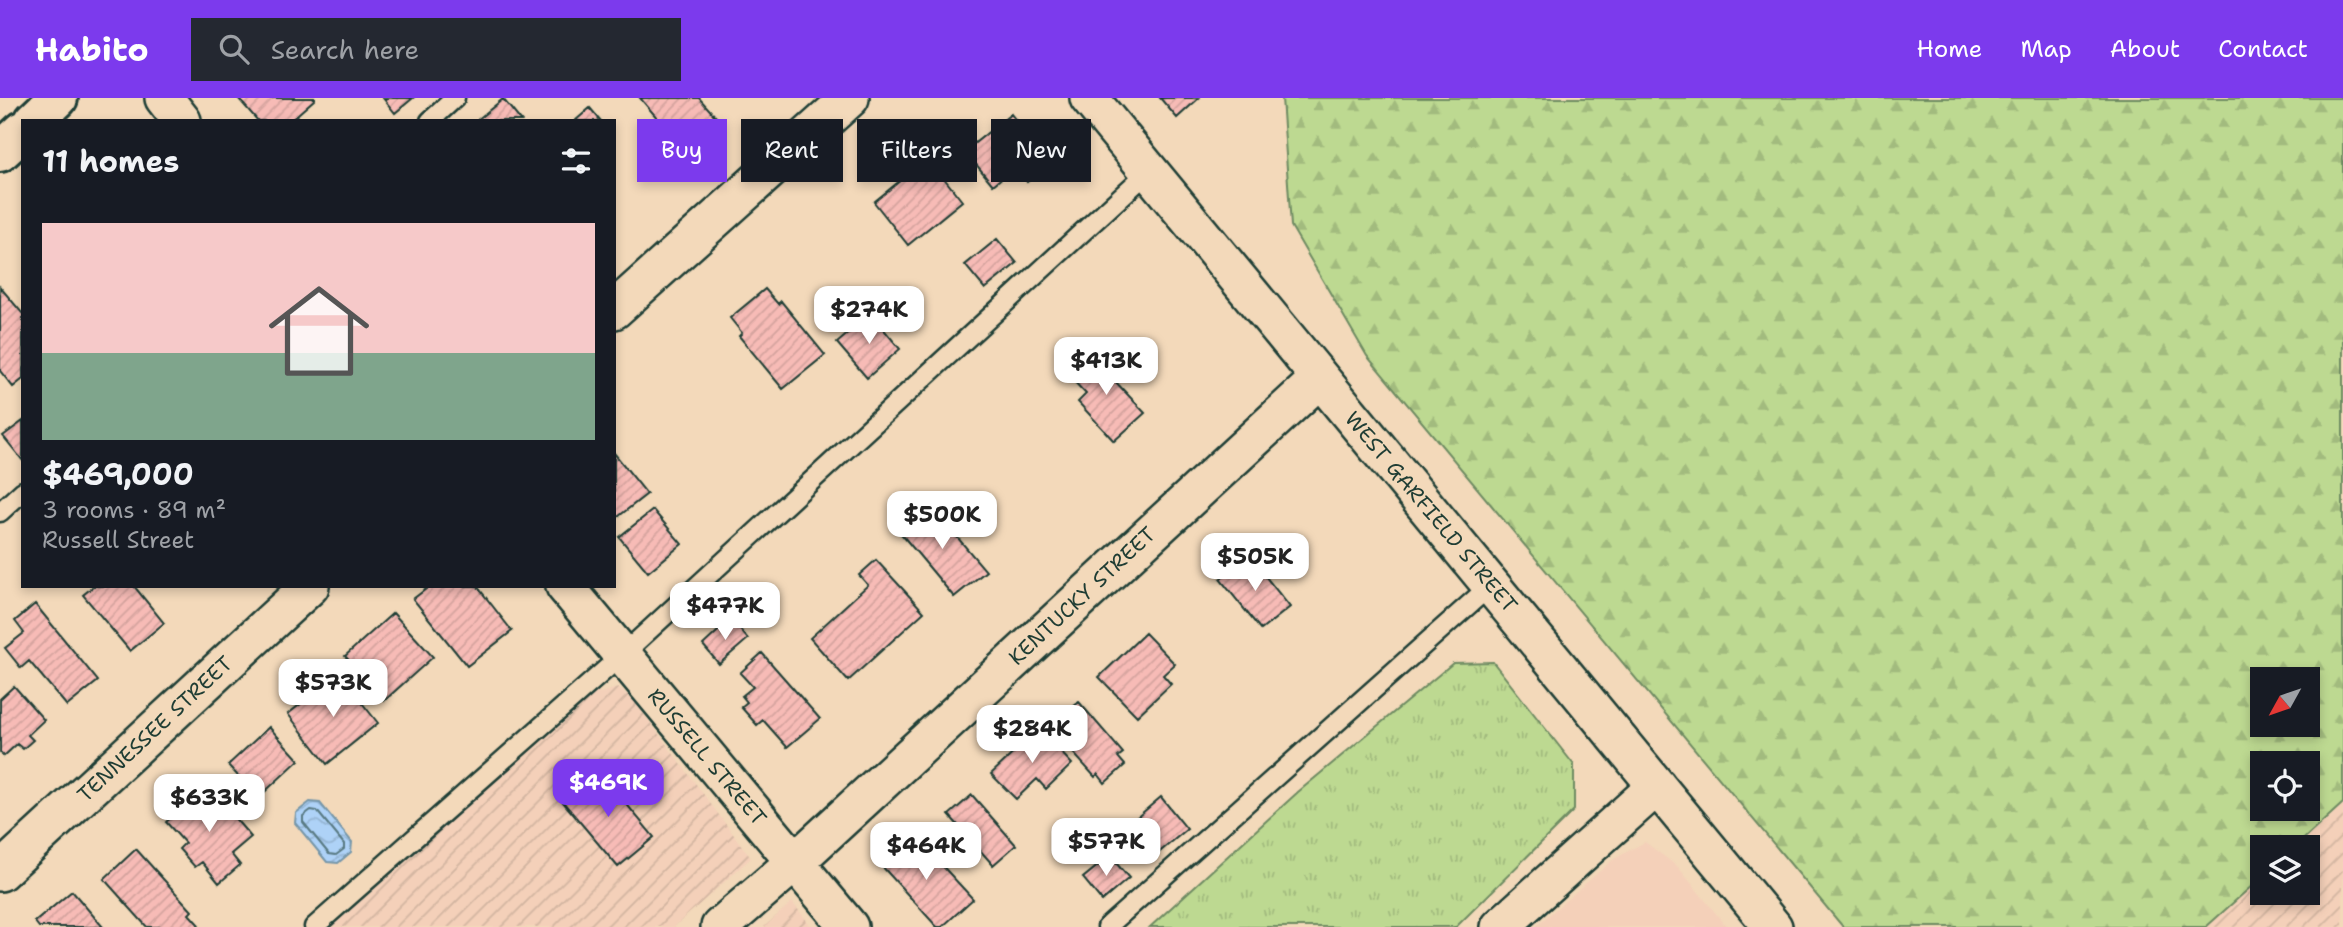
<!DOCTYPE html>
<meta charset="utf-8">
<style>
:root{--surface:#171b24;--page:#242831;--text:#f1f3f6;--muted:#9ea1a6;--line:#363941;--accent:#7c3aed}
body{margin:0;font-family:"Shantell Sans",sans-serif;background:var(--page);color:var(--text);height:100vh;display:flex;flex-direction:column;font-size:26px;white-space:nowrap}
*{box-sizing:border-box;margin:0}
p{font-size:23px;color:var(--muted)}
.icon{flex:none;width:38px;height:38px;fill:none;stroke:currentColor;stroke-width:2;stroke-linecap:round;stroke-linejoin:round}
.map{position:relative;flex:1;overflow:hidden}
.details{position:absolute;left:21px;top:21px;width:595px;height:469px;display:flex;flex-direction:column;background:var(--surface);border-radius:0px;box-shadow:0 4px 10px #0003}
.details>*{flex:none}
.banner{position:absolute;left:637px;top:21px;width:665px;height:63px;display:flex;gap:14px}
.needle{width:46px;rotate:230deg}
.tools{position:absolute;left:2250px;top:569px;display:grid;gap:14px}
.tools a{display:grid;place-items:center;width:70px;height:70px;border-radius:0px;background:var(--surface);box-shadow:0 4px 10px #0003;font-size:35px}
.price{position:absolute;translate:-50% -60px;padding:0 16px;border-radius:14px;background:#fff;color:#222;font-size:23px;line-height:46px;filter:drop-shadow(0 2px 4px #0008)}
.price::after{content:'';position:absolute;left:50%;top:42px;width:21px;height:16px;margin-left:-10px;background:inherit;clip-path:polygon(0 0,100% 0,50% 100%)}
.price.selected{background:var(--accent);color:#fff}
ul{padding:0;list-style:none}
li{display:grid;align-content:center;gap:14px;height:371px;padding:0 21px}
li+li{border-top:2px solid var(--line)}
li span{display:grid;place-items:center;height:217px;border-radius:0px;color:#555}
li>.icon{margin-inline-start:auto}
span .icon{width:126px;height:126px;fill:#fffc;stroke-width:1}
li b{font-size:30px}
h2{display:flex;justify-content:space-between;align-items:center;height:84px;padding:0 21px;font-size:30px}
.tag{padding:0 24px;border-radius:0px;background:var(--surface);box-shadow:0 4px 10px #0003;font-size:24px;line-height:63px}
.tag.selected{background:var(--accent);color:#fff}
header{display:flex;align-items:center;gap:42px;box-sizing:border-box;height:98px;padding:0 35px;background:var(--accent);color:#fff}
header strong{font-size:33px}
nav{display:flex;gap:38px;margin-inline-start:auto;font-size:24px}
.search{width:490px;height:63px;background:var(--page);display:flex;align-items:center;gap:18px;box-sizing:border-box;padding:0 24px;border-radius:0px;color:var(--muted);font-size:26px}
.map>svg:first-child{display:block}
</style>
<header>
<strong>Habito</strong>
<div class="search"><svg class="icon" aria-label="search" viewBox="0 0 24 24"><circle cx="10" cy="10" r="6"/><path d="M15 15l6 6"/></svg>Search here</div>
<nav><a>Home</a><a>Map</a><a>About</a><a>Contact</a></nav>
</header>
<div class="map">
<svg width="2343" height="829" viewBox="0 0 2343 829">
<defs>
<pattern id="industrial-furrows" width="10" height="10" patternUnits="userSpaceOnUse" patternTransform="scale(1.75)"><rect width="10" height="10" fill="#f4d0b9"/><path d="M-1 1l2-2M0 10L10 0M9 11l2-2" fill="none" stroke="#d1b4a0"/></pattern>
<pattern id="grass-tufts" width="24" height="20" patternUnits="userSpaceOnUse" patternTransform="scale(1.75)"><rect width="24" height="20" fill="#bdd991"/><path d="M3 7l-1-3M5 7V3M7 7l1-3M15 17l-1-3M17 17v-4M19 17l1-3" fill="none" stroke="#a2bb7e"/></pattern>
<pattern id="forest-firs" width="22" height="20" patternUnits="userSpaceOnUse" patternTransform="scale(1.75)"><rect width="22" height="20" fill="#bdd991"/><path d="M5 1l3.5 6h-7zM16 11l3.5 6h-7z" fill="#a2bb7e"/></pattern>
<pattern id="water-waves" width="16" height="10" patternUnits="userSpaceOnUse" patternTransform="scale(1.75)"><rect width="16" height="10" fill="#aed2f7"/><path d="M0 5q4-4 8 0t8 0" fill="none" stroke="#95b5d4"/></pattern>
<pattern id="building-hatch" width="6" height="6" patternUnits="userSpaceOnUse" patternTransform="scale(1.75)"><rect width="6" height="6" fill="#f7bbb6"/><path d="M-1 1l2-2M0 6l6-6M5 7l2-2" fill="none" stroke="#d3a29d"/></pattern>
</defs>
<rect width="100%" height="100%" fill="#f3d9ba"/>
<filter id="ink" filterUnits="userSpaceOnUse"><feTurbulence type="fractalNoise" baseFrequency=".0143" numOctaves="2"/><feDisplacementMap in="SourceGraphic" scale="14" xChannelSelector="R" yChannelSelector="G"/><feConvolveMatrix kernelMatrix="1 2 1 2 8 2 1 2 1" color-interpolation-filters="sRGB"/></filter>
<g filter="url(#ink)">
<path fill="#f4d0b9" d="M1645 744 1678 769 1727 829H1535L1614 761Z"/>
<path fill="url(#industrial-furrows)" d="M586 578 600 595 618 590 632 600 751 760 674 829H316Z
M2343 705V829H2206L2263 778V794H2308V749H2295Z
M792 804 812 829H764Z"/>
<path fill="url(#grass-tufts)" stroke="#6e8b62" stroke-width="2" d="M1493 564 1574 667V712L1456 829H1150L1298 694 1453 565Z"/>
<path fill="url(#forest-firs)" stroke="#6e8b62" stroke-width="2" fill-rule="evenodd" d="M1282 0H2343V705L2295 749H2263V778L2206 829H1843L1367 258 1291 128ZM2263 581H2308V626H2263ZM2263 665H2308V710H2263Z"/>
<path fill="url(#water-waves)" stroke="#7596a9" stroke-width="2" d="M310 704 320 705 352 744 351 754 338 765 327 764 295 725 296 715Z"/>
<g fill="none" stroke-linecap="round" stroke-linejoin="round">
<path stroke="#587982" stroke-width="2" d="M311 712 317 713 344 746V751L336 757 329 756 303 724V718Z"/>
</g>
<path fill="url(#building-hatch)" stroke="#1f3d34" stroke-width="2" d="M238 0H315V1L290 23H258Z
M383 0H413L395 15Z
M640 0H699L716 19 682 49Z
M1160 0H1199L1177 20Z
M503 1 521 23H476Z
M590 10 601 23H575Z
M1011 16 1050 65 1027 84 1015 69 993 87 965 53Z
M928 60 962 103 908 147 874 104Z
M997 141 1017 165 985 191 965 167Z
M0 189 23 216V281L13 289 0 273Z
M765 191 778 206 781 203 825 257 783 291 739 238 742 235 730 220Z
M871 216 900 251 867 280 837 245Z
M1097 254 1118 277 1113 281 1145 315 1114 343 1078 304 1086 296 1070 279Z
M23 323V363L3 338Z
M614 355 647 396 614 422Z
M929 406 986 473 954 499 898 432Z
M653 412 682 446 648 474 619 439Z
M1249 458 1290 509 1261 532 1220 481Z
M876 462 924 514 848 583 810 540 868 487 859 477Z
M94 488H134L164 525 130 553 83 497Z
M430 488H477L512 533 467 568 413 501Z
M35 506 98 583 67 608 29 563 21 570 5 550 24 535 15 523Z
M393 515 433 559 385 602 345 558Z
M731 521 748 541 719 566 703 547Z
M1145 535 1175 566 1163 577 1171 586 1137 618 1099 579Z
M762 555 820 621 787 649 763 622 757 627 741 609 747 604 742 598 753 589 740 575Z
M339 576 378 625 327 666 288 616Z
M14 588 44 622 28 637 33 642 23 651 17 646 4 658 0 654V601Z
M1079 604 1123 655 1118 659 1125 667 1105 685 1098 676 1095 679 1050 629Z
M269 629 299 662 258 700 228 667Z
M1039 631 1072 666 1046 691 1037 681 1016 701 991 676Z
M599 673 654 739 618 769 563 704Z
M207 688 251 739 231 756 240 767 219 785 202 764 195 769 179 751 185 745 166 724Z
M972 697 1016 747 993 767 949 717Z
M1161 699 1187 731 1156 757 1129 726Z
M913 736 973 801 942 829H937L880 766Z
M136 751 192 813 189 816 199 827 197 829H147L104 781Z
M1110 758 1129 780 1102 803 1083 780Z
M72 793 103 829H39L35 824Z"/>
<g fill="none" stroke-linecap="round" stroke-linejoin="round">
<defs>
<path id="lane" d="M430 23 455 0
M0 414 23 393
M314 829 622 557 1149 73
M1107 829 1491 487"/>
<path id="street" d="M164 0 182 23
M1089 0 1773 829
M614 212 850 0
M565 488 849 829
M0 774 310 488
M720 829 795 764 1320 280
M1500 829 1657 688"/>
<path id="secondary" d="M34 23 58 0
M0 54 23 33"/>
</defs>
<use href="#lane" stroke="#1f3d34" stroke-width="23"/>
<use href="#street" stroke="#1f3d34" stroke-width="42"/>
<use href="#secondary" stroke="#1f3d34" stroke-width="44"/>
<use href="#lane" stroke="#f3d9ba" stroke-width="18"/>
<use href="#street" stroke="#f3d9ba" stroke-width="37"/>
<use href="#secondary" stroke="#f3d9ba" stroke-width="38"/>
</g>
</g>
<g text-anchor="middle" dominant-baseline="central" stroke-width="5" stroke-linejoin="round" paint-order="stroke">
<g font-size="21" fill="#1f3d34" stroke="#f3d9ba">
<text transform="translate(1431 414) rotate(50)">WEST GARFIELD STREET</text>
<text transform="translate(1082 498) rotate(-43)">KENTUCKY STREET</text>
<text transform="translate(155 631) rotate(-43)">TENNESSEE STREET</text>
<text transform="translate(707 659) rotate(50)">RUSSELL STREET</text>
</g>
</g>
</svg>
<div class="tools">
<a><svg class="needle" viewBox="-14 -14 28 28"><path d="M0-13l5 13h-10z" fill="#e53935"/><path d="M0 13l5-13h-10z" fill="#9ea1a6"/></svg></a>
<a><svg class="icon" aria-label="locate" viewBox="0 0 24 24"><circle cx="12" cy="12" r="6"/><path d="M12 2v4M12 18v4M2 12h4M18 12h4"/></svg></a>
<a><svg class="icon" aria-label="layers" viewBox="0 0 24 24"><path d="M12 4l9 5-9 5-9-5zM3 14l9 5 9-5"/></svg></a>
</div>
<b class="price" style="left:869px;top:248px">$274K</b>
<b class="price" style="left:1106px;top:299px">$413K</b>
<b class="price" style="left:942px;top:453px">$500K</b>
<b class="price" style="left:1255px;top:495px">$505K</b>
<b class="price" style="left:725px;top:544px">$477K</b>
<b class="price" style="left:333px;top:621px">$573K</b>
<b class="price" style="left:1032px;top:667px">$284K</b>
<b class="price selected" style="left:608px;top:721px">$469K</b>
<b class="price" style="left:209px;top:736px">$633K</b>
<b class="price" style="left:1106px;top:780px">$577K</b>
<b class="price" style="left:926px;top:784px">$464K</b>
<div class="banner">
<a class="tag selected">Buy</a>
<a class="tag">Rent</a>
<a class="tag">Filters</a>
<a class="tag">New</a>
</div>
<section class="details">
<h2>11 homes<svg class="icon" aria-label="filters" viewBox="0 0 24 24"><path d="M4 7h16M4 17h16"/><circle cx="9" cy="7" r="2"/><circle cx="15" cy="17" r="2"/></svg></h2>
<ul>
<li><span style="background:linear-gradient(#f6c9c9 60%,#7fa58c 0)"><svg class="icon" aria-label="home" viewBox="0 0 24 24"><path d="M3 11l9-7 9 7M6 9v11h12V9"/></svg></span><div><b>$469,000</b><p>3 rooms · 89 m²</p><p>Russell Street</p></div></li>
</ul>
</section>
</div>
